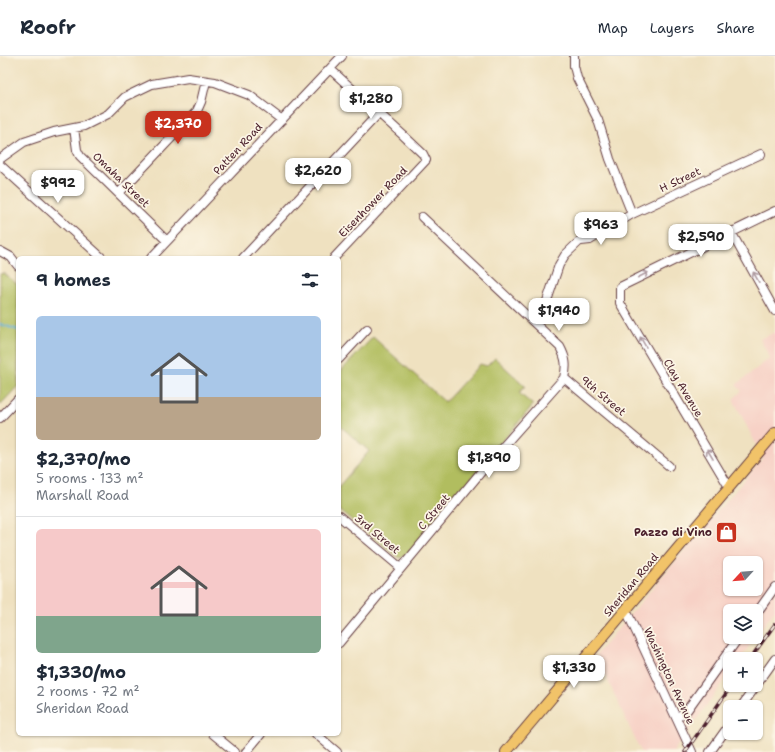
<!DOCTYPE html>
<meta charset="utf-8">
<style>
:root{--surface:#fff;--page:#f2f2f3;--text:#1f2937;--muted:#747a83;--line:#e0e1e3;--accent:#c8321e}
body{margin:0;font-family:"Shantell Sans",sans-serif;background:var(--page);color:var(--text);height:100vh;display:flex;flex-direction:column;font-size:15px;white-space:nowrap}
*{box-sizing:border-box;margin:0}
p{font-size:13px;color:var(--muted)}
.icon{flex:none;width:22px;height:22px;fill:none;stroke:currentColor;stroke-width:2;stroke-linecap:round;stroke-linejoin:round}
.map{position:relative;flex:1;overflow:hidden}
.details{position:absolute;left:16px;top:200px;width:325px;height:480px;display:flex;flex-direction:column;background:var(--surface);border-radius:6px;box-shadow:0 1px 3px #0004}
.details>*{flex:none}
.needle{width:26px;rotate:244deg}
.tools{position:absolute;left:723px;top:500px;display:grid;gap:8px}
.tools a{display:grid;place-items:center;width:40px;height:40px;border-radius:6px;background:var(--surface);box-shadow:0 1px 3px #0004;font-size:20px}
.price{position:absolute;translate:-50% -34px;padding:0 9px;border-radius:8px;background:#fff;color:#222;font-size:13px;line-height:26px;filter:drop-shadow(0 1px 2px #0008)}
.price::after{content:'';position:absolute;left:50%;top:24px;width:12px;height:9px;margin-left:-6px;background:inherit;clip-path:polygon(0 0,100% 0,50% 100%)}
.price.selected{background:var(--accent);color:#fff}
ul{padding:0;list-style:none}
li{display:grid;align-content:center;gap:8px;height:212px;padding:0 20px}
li+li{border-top:1px solid var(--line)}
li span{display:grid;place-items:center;height:124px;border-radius:6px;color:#555}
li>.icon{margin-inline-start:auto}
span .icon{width:72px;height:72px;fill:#fffc;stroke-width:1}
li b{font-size:17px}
h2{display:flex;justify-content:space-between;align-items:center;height:48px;padding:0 20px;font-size:17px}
header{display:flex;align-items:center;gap:24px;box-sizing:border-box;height:56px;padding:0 20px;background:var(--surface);border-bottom:1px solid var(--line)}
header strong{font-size:19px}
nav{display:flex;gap:22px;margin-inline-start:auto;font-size:14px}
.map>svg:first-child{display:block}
</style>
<header>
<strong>Roofr</strong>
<nav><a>Map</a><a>Layers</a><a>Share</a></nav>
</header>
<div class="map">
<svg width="775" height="696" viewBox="0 0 775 696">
<rect width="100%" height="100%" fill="#fcf5e5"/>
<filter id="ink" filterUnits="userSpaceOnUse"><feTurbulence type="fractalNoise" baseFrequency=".025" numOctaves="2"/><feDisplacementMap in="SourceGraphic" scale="8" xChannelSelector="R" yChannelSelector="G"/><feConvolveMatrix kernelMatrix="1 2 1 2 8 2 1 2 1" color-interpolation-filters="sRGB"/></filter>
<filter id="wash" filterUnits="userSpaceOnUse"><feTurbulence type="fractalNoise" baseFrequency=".012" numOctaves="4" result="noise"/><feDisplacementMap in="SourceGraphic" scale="16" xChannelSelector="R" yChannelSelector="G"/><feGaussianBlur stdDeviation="0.9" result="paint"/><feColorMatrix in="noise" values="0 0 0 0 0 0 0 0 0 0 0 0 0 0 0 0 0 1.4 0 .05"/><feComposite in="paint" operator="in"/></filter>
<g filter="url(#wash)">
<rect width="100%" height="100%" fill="#efe1c0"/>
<path fill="#f7d1c6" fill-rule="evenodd" d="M775 276V554L756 580V555H730V581H756L740 603H730V617L673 696H641L596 599 763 402 733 343 742 335 736 329 770 302 760 283ZM730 507H756V533H730Z"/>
<path fill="#b1bd5f" stroke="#7e6e45" d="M4 217 18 229V330L0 349V218Z
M373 281 445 346 480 308 487 310 495 302 525 330 519 337 533 349 406 500 399 502 339 454V430L369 395 339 369V317Z"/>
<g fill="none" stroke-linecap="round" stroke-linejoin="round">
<path stroke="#56abd2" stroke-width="2" d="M0 268 18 274"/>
</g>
</g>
<g filter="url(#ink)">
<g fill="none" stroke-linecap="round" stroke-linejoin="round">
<defs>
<path id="minor" d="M574 0V10L577 22 598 64 610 103 632 158
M330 13 404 80 423 98 426 104 334 202
M74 72 77 94 80 100 167 185
M0 103 24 86 54 76 84 70 108 58 125 41 152 28 188 22 215 26 249 39 282 64
M0 109 102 202
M119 137 197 55 201 46 206 25
M422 161 560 291C566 302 567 310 564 322L669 410
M731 176 775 255
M581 185 590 184 632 158 761 98
M0 195 11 201 18 210
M151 202 342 0
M243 202 379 57
M533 264 545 251 559 209 565 199 587 178 600 171 610 170
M339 303 367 273
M0 362 18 343
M729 431 620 247V231L775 155
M339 460 401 512
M626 554 692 696
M756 558 775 531
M339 587 486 410 564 322
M741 651 775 603
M676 661 685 657 739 581
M213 678 235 696
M316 678 337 696
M246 696 261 678
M710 696 730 668"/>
<path id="major" d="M506 696 775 377"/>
</defs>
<use href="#minor" stroke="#633c41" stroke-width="10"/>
<use href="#major" stroke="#633c41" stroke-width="12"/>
<use href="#minor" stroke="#fff" stroke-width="8"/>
<use href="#major" stroke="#f1c369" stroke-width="10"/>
<defs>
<path id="rail" d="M750 603 775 568
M685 696 732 629"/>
</defs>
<use href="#rail" stroke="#4a1f2b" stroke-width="3.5"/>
<use href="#rail" stroke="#fcf5e5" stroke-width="2" stroke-dasharray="6" stroke-linecap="butt"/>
</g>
<defs><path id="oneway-shaft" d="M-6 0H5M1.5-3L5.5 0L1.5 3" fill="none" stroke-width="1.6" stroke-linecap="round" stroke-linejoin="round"/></defs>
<g stroke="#ae9aa0">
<use href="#oneway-shaft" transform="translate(643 219) rotate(-27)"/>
<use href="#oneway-shaft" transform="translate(756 221) rotate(-119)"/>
<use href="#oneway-shaft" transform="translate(643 286) rotate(-120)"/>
<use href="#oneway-shaft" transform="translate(710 398) rotate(-121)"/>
</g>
</g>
<defs>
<symbol id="shop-square" viewBox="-11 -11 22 22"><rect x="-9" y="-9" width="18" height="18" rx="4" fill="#c8321e" stroke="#fcf5e5"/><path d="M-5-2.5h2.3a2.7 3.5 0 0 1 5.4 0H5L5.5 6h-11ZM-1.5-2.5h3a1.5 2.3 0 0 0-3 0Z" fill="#fff"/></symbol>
</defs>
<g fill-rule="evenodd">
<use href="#shop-square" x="714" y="464" width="25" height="25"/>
</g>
<g text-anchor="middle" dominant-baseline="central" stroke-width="3.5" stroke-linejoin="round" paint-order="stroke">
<g font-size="11" fill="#4a1f2b" stroke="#fcf5e5">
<text transform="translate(238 93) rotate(-47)">Patten Road</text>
<text transform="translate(121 124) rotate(44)">Omaha Street</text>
<text transform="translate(680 124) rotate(-25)">H Street</text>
<text transform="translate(373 146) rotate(-46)">Eisenhower Road</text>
<text transform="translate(683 332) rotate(59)">Clay Avenue</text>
<text transform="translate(603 340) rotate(40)">9th Street</text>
<text transform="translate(434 456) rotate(-50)">C Street</text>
<text transform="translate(377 478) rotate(40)">3rd Street</text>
<text transform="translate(631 529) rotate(-50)">Sheridan Road</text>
<text transform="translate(669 620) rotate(65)">Washington Avenue</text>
</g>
<g font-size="11" font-weight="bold" fill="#4a1f2b" stroke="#fcf5e5" text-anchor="end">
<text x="712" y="476">Pazzo di Vino</text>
</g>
</g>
</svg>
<div class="tools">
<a><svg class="needle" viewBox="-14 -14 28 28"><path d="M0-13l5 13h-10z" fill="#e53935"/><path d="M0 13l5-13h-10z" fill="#747a83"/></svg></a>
<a><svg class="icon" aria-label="layers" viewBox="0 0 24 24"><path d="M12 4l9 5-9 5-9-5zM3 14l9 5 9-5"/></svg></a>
<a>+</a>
<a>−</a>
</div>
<b class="price" style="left:371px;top:64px">$1,280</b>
<b class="price selected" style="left:178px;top:89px">$2,370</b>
<b class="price" style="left:318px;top:136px">$2,620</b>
<b class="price" style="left:58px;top:148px">$992</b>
<b class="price" style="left:601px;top:190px">$963</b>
<b class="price" style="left:701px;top:202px">$2,590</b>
<b class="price" style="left:559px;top:276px">$1,940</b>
<b class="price" style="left:489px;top:423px">$1,890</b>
<b class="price" style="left:574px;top:633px">$1,330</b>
<section class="details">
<h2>9 homes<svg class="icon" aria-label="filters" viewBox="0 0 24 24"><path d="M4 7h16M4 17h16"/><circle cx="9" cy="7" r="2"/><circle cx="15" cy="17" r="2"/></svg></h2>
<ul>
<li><span style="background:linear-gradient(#a9c7e8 65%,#b9a48a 0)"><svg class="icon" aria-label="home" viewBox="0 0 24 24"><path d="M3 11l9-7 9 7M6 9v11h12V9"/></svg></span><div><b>$2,370/mo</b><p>5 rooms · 133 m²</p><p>Marshall Road</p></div></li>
<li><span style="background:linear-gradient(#f6c9c9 70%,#7fa58c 0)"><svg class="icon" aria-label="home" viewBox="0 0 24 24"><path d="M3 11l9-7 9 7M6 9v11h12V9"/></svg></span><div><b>$1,330/mo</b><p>2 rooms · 72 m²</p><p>Sheridan Road</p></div></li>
</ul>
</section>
</div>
